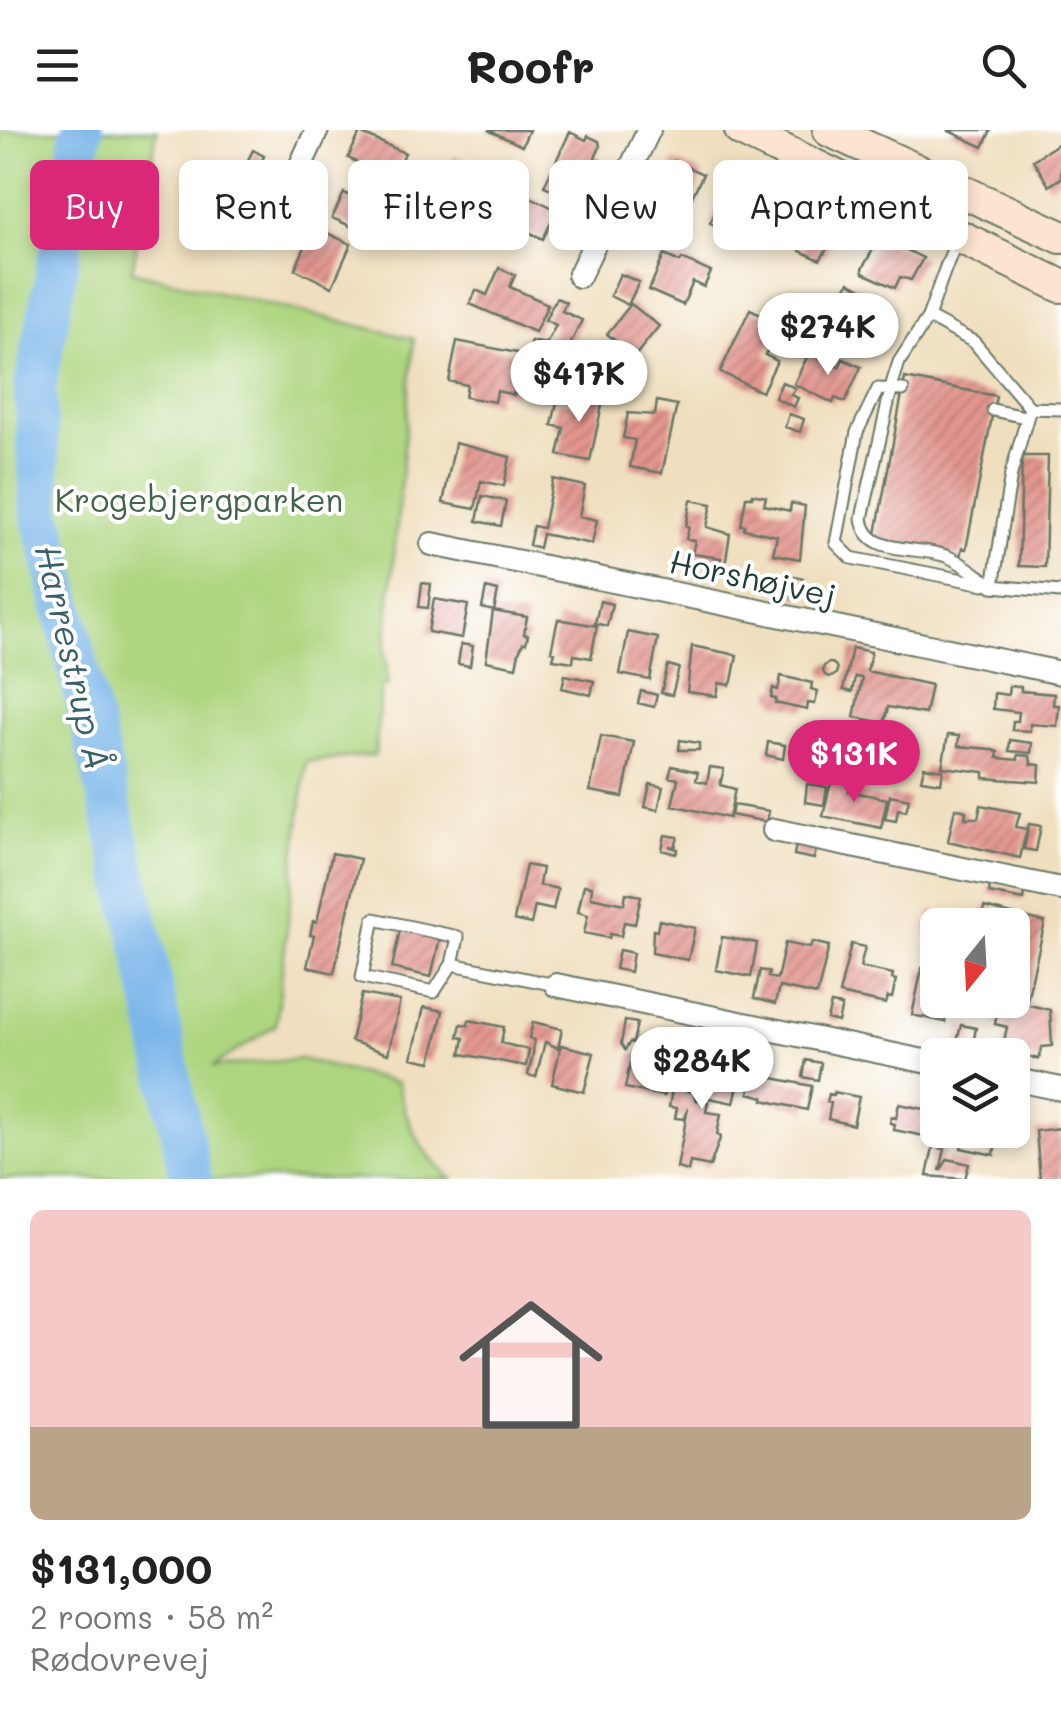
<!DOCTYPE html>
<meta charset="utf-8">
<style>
:root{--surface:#fff;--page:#f6f6f6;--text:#222;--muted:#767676;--line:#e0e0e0;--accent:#db2777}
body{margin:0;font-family:Mali,sans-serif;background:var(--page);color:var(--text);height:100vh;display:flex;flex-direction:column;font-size:38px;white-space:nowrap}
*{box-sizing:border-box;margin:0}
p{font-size:32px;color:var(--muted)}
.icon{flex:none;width:55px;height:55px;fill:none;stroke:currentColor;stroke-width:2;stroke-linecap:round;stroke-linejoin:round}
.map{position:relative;height:1049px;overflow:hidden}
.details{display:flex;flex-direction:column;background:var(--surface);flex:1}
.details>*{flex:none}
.hud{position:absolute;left:30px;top:30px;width:1002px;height:90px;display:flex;gap:20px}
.needle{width:65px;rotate:198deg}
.buttons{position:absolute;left:920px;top:778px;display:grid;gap:20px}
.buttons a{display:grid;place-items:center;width:110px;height:110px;border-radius:15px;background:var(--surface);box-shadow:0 5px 15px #0003;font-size:50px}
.price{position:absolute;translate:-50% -85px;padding:0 22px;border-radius:35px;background:#fff;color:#222;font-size:32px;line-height:65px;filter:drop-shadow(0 2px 5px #0008)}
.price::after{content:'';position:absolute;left:50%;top:60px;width:30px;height:22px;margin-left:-15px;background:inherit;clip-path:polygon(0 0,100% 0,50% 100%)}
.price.selected{background:var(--accent);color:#fff}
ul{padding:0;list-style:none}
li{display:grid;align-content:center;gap:20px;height:530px;padding:0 30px}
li+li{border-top:2px solid var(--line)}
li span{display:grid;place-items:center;height:310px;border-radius:15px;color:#555}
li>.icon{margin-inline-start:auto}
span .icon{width:180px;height:180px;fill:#fffc;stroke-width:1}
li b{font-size:42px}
.chip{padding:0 35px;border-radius:15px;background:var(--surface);box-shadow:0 5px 15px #0003;font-size:35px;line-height:90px}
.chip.selected{background:var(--accent);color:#fff}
header{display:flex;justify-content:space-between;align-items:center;height:130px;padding:0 30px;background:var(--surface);font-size:45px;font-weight:800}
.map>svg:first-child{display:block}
</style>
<header><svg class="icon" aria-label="menu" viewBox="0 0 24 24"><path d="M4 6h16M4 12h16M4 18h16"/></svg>Roofr<svg class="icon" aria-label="search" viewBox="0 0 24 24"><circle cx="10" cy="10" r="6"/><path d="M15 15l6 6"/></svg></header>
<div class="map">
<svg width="1061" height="1049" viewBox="0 0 1061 1049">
<defs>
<pattern id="building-hatch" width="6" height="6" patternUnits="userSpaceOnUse" patternTransform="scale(2.5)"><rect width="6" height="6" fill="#e4968f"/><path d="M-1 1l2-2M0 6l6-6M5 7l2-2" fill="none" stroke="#b87c76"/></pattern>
</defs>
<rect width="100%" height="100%" fill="#fff"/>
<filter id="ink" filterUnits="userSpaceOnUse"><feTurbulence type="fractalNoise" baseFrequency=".01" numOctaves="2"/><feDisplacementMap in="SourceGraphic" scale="20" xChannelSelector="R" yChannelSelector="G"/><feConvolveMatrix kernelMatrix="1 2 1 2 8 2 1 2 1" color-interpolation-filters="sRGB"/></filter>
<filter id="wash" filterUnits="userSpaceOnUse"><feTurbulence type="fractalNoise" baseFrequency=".0048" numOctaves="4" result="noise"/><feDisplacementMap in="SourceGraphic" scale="40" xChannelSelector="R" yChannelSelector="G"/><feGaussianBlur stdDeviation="2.25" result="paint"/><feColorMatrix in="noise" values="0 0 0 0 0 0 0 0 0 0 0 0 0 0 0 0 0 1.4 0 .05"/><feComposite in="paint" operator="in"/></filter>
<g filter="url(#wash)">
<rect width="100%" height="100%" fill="#f0dfbf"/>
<path fill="#aed580" stroke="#66895a" stroke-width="2.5" d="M0 0H157L132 141 414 209 385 522 388 555 381 556 375 625 306 632 276 895 212 937 301 929 397 953C407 993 419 1022 452 1049H0Z"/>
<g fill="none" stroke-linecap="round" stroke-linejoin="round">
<path stroke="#76b3e9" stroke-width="42" d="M82 0 35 258 41 379 145 824 191 1049"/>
</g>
<g id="blocks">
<path fill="url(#building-hatch)" d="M488 0H529L522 16Z
M947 0H991L983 17Z
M570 2 586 10 588 6 599 11 600 17 595 28 600 30 596 40 591 37 585 50 572 44 562 64 544 56Z
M360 3 405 23 393 49 348 28Z
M1061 12V48L1049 56 1033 30Z
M253 20 264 26 255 46 243 40Z
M454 26 464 30 458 45 448 41Z
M674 31 703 44 689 73 687 71 684 77 669 71 672 64 669 63 649 104 635 97 630 107 619 102 634 73 643 77 654 55 661 58Z
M733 47 775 70 765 90 757 86 746 110 710 93Z
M500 52 557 80 543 109 485 81Z
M344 63 386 82 375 107 332 88Z
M798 70 831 85 823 103 834 108 820 130 800 121 804 114 777 101 774 108 767 105 776 85 783 89 785 82 791 85Z
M258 84 269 89 258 110 249 106Z
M314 97 351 114 332 157 295 139Z
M880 107 923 128 911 150 900 147 895 158 863 143 862 139Z
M664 125 680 132 682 129 711 142 704 157 693 152 683 175 649 160Z
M499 138 515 145 510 157 548 174 535 202 470 174 476 160 487 165Z
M620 144 639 152 628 175 610 166Z
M849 152 861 159 849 182 837 175Z
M556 168 566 172 562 181 582 190 568 219 552 215 547 237 526 233 531 211 546 214 556 195 545 190Z
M631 174 659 196 635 226 607 204Z
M750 179 780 193 765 225 777 231 762 262 720 242Z
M457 211 522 224 514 265 497 261 495 272 465 267 467 255 449 251Z
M809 223 839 237 843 229 861 237 845 272 835 268 833 273 794 254Z
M905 248 996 266 966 419 962 418 960 426 875 409Z
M782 252 795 258 791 265 798 268 794 277 775 268Z
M586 257 605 261 590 331 558 325 564 298 552 295 557 272 583 273Z
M657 271 677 275 662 343 630 337 635 310 623 308 628 283 655 285Z
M789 284 804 289 800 302 785 297Z
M455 313 510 327 504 356 481 351 475 379 443 373Z
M1022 326H1048L1045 437 1019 436Z
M553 349 585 356 579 386 597 390 592 414 542 404 539 418 529 415 533 396 543 398Z
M752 364 766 367 764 375 790 381 791 373 805 376 800 429 773 424 777 406 744 399 745 395H741L746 367H752Z
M482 366 506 371 501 396 477 391Z
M691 370 712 374 707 397 730 404 725 436 719 435 721 428 692 424 695 411 686 409 689 397 686 396Z
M789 445 803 448 800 467 786 465Z
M422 453 431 454 428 478 419 477Z
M486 458 498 461 494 481 482 478Z
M434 469 468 475 462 508 428 502Z
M600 471 612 474 607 496 595 493Z
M493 481 527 487 524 504 528 505 526 513H523L519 522 516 537 486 531Z
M558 489 597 496 591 528 574 525 573 532 553 529 555 522 551 521Z
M628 502 658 508 650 550 620 544Z
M461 514 473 516 470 536 458 534Z
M692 516 737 525 732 551 730 555 719 553 717 566 687 562Z
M852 518 871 522 867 541 931 555 925 584 888 577 884 593 854 587 862 548 855 547 852 562 843 560Z
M823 540a7 7 0 1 1 14 0a7 7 0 1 1-14 0Z
M668 535 679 538 672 565 661 563Z
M565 545 594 551 591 565 562 558Z
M781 546 812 553 811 559 818 561 815 574 808 573 807 580 775 573 776 569 771 568 773 558 778 560Z
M1009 556 1021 557V561L1054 564 1053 575H1059L1057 596 1030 594V601L1012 600 1013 591H1018L1019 582 993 579 994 563 1008 565Z
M641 561 657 565 654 577 638 573Z
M948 605 959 606 958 616 990 619 998 622 997 628 1018 630V625L1030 626 1031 634 1040 635 1039 652 984 648V642L942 637Z
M601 606 634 612 623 667 590 661Z
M680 610 699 613V620H679Z
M1010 610 1032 613 1031 623 1009 621Z
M768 612 785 615 783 629 766 625Z
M874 621 886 623 883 642 877 641 878 636 871 635Z
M672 636 698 642 696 650 707 653 710 637 724 639 720 655 735 659 729 688 672 675 678 649 669 647Z
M924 637 943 640 941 653 921 650Z
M832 648 851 652 849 661 887 669 881 698 823 686Z
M650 654 663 657 658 680 645 677Z
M807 654 827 657 824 675 805 672Z
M890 665 909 669 906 681 898 679 896 691 885 689Z
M733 675 769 681 767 692 731 685Z
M981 675 1020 683 1016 697 1027 699 1020 728 948 711 955 678 966 681 965 688H978Z
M1029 694 1041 696 1036 721 1024 719Z
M665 705 678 707 675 717 669 716 678 719 676 724 662 720Z
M796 715 816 719 814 729 794 725Z
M332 723 360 729 334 843 307 837 314 805H310L313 791 317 792Z
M526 735 542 738 539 755 558 759 553 780 535 776 531 794 514 790Z
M584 755 592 756 591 767 624 774 626 763 641 766 635 794 624 792 621 806 610 804 609 808 584 803 588 785 578 782Z
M990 755 1025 762 1024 770 989 763Z
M984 777 1045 792 1026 874 1050 880 1052 916 1042 917 1039 929 1002 921 1007 897 995 894 998 880 958 872 1012 870V795H938V803L926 801 931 781 966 789 967 783 982 787Z
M659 790 695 798 688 830 652 823 653 800 657 801Z
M400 800 440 808 431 847 392 838Z
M722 807 757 813 751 847 716 840Z
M812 812 829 816 817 865 779 857 775 874 754 868 760 840 769 842 768 847 777 849 785 813 810 818Z
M851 814 865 817 860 837 893 844 892 849 896 850 892 868 888 867 886 874 839 864Z
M619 820 633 823 630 842 615 839Z
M922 838 938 842V870H950L945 892 912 885Z
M362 864 400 871 388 924 351 911Z
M831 874 842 876 838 892 827 889Z
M424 877 443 881 431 932 412 928Z
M469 890 504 897 501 913 529 920 526 936 461 924 464 908 458 907 461 894 468 895Z
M625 891 637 893 633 913 630 912 625 920 621 914Z
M533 892 562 899 558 918 545 912 536 947 528 945 533 924 534 910 529 908Z
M961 895 976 898 972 919 956 916Z
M561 915 594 923 584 962 552 954Z
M632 923 671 931 670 955H666L664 966 625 958Z
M758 923 773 926 768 947 812 956 807 980 763 970 764 967 749 963Z
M699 930 729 936 727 948 739 951 734 973 694 965 696 970 708 972 706 982 721 984 717 1005 721 1006 710 1036 690 1032 688 1041 677 1038 688 978 684 989 675 988 677 978 669 977 674 948 683 949 681 959 692 962Z
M806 930 821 933 818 950 803 947Z
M834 962 859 967 853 995 828 989 831 973 827 972 829 964 833 965Z
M899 974 929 980 924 1006 894 1000 895 994 890 993 891 987 896 988Z
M1061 998V1049H1040L1036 1001Z
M965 1000H1010L1006 1015 996 1012 994 1025 961 1018Z
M933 1017 945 1019 940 1041 948 1029 969 1034 965 1049 927 1046Z"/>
</g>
</g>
<g filter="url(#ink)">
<use href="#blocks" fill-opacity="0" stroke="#687665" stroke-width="2.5"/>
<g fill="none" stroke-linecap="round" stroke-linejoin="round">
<defs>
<path id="lane" d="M957 111C945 135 938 161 928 187L974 212 1030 278 1061 279
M928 187 899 232 893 251 862 388C866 427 918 415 946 426 963 432 979 447 993 456
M903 260 878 259 857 302 836 413 851 428 984 454
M1030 278 1011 344 993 456 1061 462
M993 280 1025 287
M452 834 434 862 362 847 374 789 458 807 452 834 556 855"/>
<path id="street" d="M288 63 317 0
M579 146 649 0
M432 414 1061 543
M774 700 1061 759
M556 855 938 934
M1012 949 1061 959"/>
<path id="secondary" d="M741 0 1061 156
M829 0 1061 107"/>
</defs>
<use href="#lane" stroke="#687665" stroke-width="15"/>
<use href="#street" stroke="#687665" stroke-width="26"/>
<use href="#secondary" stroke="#687665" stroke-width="36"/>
<use href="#lane" stroke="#fff" stroke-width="11"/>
<use href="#street" stroke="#fff" stroke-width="22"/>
<use href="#secondary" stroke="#fde4d0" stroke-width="32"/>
</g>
</g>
<g text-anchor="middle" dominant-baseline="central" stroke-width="8" stroke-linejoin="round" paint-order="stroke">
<g font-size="32" fill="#436347" stroke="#fff">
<text x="199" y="369">Krogebjergparken</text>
</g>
<g font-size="32" fill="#1f3d34" stroke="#fff">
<text transform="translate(753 447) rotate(12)">Horshøjvej</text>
</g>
<g font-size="35" font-style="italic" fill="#39606a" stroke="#fff">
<text transform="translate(74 527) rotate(77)">Harrestrup Å</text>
</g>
</g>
</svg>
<div class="buttons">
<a><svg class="needle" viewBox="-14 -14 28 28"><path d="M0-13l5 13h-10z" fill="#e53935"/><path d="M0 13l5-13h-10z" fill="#767676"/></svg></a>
<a><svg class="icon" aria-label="layers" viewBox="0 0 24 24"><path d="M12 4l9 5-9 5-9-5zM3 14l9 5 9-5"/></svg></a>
</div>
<b class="price" style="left:828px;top:248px">$274K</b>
<b class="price" style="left:579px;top:295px">$417K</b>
<b class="price selected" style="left:854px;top:675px">$131K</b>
<b class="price" style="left:702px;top:982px">$284K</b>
<div class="hud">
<a class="chip selected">Buy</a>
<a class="chip">Rent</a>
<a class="chip">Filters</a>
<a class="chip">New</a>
<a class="chip">Apartment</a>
</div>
</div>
<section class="details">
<ul>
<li><span style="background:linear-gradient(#f6c9c9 70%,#b9a48a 0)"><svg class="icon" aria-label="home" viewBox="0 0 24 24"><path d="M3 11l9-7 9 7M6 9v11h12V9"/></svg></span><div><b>$131,000</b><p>2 rooms · 58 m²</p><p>Rødovrevej</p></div></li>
</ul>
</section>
